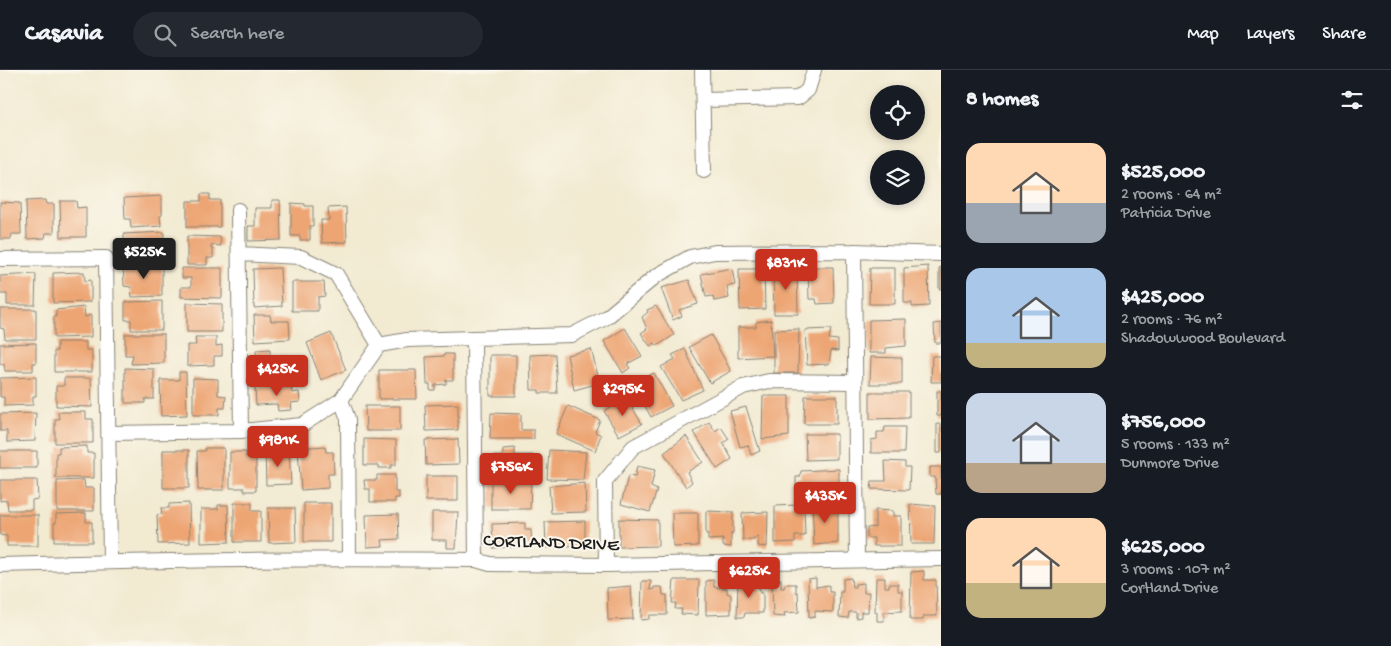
<!DOCTYPE html>
<meta charset="utf-8">
<style>
:root{--surface:#171b24;--page:#242831;--text:#f1f3f6;--muted:#9ea1a6;--line:#363941;--accent:#c8321e}
body{margin:0;font-family:"Gochi Hand",sans-serif;background:var(--page);color:var(--text);height:100vh;display:flex;flex-direction:column;font-size:19px;white-space:nowrap}
*{box-sizing:border-box;margin:0}
p{font-size:16px;color:var(--muted)}
.icon{flex:none;width:28px;height:28px;fill:none;stroke:currentColor;stroke-width:2;stroke-linecap:round;stroke-linejoin:round}
.map{position:relative;flex:1;overflow:hidden}
.sheet{display:flex;flex-direction:column;background:var(--surface);width:450px}
.sheet>*{flex:none}
.fabs{position:absolute;left:870px;top:15px;display:grid;gap:10px}
.fabs a{display:grid;place-items:center;width:55px;height:55px;border-radius:50%;background:var(--surface);box-shadow:0 2px 8px #0003;font-size:25px}
.price{position:absolute;translate:-50% -42px;padding:0 11px;border-radius:5px;background:var(--accent);color:#fff;font-size:16px;line-height:32px;filter:drop-shadow(0 1px 2px #0008)}
.price::after{content:'';position:absolute;left:50%;top:30px;width:15px;height:11px;margin-left:-8px;background:inherit;clip-path:polygon(0 0,100% 0,50% 100%)}
.price.on{background:#222;color:#fff}
ul{padding:0;list-style:none}
li{display:flex;align-items:center;gap:15px;height:125px;padding:0 25px}
li span{display:grid;place-items:center;flex:none;width:140px;height:100px;border-radius:15px;color:#555}
li>.icon{margin-inline-start:auto}
span .icon{width:60px;height:60px;fill:#fffc;stroke-width:1}
li b{font-size:21px}
h2{display:flex;justify-content:space-between;align-items:center;height:60px;padding:0 25px;font-size:21px}
header{display:flex;align-items:center;gap:30px;box-sizing:border-box;height:70px;padding:0 25px;background:var(--surface);border-bottom:1px solid var(--line)}
header strong{font-size:24px}
nav{display:flex;gap:28px;margin-inline-start:auto;font-size:18px}
.search{width:350px;height:45px;background:var(--page);display:flex;align-items:center;gap:12px;box-sizing:border-box;padding:0 18px;border-radius:28px;color:var(--muted);font-size:19px}
main{display:flex;flex:1;min-height:0}
.map>svg:first-child{display:block}
</style>
<header>
<strong>Casavia</strong>
<div class="search"><svg class="icon" aria-label="search" viewBox="0 0 24 24"><circle cx="10" cy="10" r="6"/><path d="M15 15l6 6"/></svg>Search here</div>
<nav><a>Map</a><a>Layers</a><a>Share</a></nav>
</header>
<main>
<div class="map">
<svg width="941" height="576" viewBox="0 0 941 576">
<rect width="100%" height="100%" fill="#fbf7ec"/>
<filter id="ink" filterUnits="userSpaceOnUse"><feTurbulence type="fractalNoise" baseFrequency=".02" numOctaves="2"/><feDisplacementMap in="SourceGraphic" scale="10" xChannelSelector="R" yChannelSelector="G"/><feConvolveMatrix kernelMatrix="1 2 1 2 8 2 1 2 1" color-interpolation-filters="sRGB"/></filter>
<filter id="wash" filterUnits="userSpaceOnUse"><feTurbulence type="fractalNoise" baseFrequency=".0096" numOctaves="4" result="noise"/><feDisplacementMap in="SourceGraphic" scale="20" xChannelSelector="R" yChannelSelector="G"/><feGaussianBlur stdDeviation="1.12" result="paint"/><feColorMatrix in="noise" values="0 0 0 0 0 0 0 0 0 0 0 0 0 0 0 0 0 1.4 0 .05"/><feComposite in="paint" operator="in"/></filter>
<g filter="url(#wash)">
<rect width="100%" height="100%" fill="#f2ead1"/>
<g id="blocks">
<path fill="#eda573" d="M201 124H210V130H220V157H187V131H201Z
M162 126V145L160 146 161 156 131 158 130 149H125L124 128Z
M45 130 46 134H54V163H46L45 168 27 169 26 131Z
M272 130H280L281 170 248 171V156H255V138H272Z
M60 131H76L77 138 86 137V167H61Z
M0 132 20 133 21 164H12L11 169H0Z
M291 133 305 134V136H313V156H310V170H300V166H291Z
M346 137 347 172 322 173 321 150H329L328 138Z
M164 162 163 191H130V185L124 182V164Z
M187 166 220 167 221 176 211 175V179H213V188H207V195H187Z
M123 196H162V226L132 227 131 217 124 216Z
M928 196 929 236 912 237V233H904V198Z
M815 197H833L834 233 817 234 816 229H809L808 199H815Z
M941 197V219H939V198Z
M182 198H222V228L181 227V217H191V208H182Z
M280 198 282 236 254 238 253 199Z
M732 198 735 215 727 216 729 228 714 231 713 226 706 227 701 204Z
M797 198 798 244H774L773 199Z
M870 198H895V234H869Z
M739 199H764L765 239 740 240Z
M84 202 85 211 91 210V232L53 233V203Z
M36 204 35 235H7V224H0V206Z
M689 210 698 234 679 240 682 246 673 250 661 218Z
M292 212H324L325 226 318 227V241H292Z
M162 231V260H131V250H125V232Z
M187 233 222 234V262H187Z
M656 236 674 265 657 276 655 273 650 276 641 263 647 259 642 247 648 242 647 240Z
M84 237 85 247 91 245V267L54 268V246L56 247V240Z
M0 239H36V269H5L4 259 0 258Z
M254 245H270L271 251H289L290 269 255 271Z
M906 249V276L886 278V283H869V250Z
M771 250 773 286 738 288V257H756V252Z
M941 253V273H935L934 254Z
M625 258 642 286 627 294 630 298 623 303 604 271Z
M799 259 798 303H774V260Z
M831 259 829 269 838 270V281L831 280 829 294 807 295 805 260Z
M331 263 346 300 321 310 307 273Z
M125 264H164V293L131 294 133 285H125Z
M711 265 731 301 710 313 689 277Z
M195 267H216V276L222 275V286H214V295L187 296V275H196Z
M57 272H86V280H92V302H54V281H57Z
M36 273V293H33V301H5L4 294H0V274Z
M270 279V286H287V288H293L294 304 257 305 256 280Z
M591 279 600 313 574 320 567 285Z
M685 279 703 320 681 330 661 297 675 289 672 285Z
M444 284H453V310H446V314L435 315V320H430V314H427L426 287 444 286Z
M555 284 557 323H539V320H531L530 285Z
M490 285H516V326H490Z
M932 286H941V312H931Z
M871 287 902 288V314H870Z
M125 298 154 299V329H145V333H125Z
M379 300H416L417 329H379Z
M179 302H186L187 345 161 346 160 310H179Z
M654 303 672 336 651 347 632 313Z
M36 307V326H33V335L4 336V327H0V308Z
M64 308H91L92 337 56 336V316H64Z
M193 308 218 309V325L226 326 225 338H219V345H193Z
M291 315 292 323 299 322 300 332 291 333 292 340 278 341 277 334 256 335 255 317Z
M937 321H941V346H937Z
M870 322H909V348L870 349Z
M763 326H789V366L762 369Z
M805 326H837V354H804Z
M626 327 642 354 619 366 604 341Z
M458 334V360L426 361 425 335Z
M365 336H400V361H366Z
M568 336 600 350 595 362 601 365 595 381 556 364Z
M746 337 760 381 751 385 748 375 740 377 730 341Z
M58 342H86V349H93V373H55V349H59Z
M36 343 35 371 7 372V361H0V344Z
M491 343 521 344V360H534V369H490Z
M709 352 715 361 721 357 729 369 723 373 732 389 717 399 694 362Z
M937 354H941V383H937Z
M885 357H905L904 383H871V370L877 369V362H884Z
M805 364H837V389L806 390Z
M686 366 703 392 687 402 692 412 686 417 664 383Z
M364 369 396 370V395H391V398H379V395H364Z
M458 369 459 394 426 395 425 370Z
M87 376V383H94V408H56V383H59V377Z
M325 376 326 382H333L334 404H328V418L301 420 298 378Z
M205 378H224V420H198L197 381H205Z
M515 378V385H533L534 394H527V403L491 404V386H503V379Z
M163 380H189V418H163Z
M289 380 291 414 266 415 265 381Z
M549 380 586 382 583 410 547 409Z
M0 381H37V398H0Z
M230 382H246V387H256V421H244V418H230Z
M885 391 905 392V397H910L909 420 871 419 872 411H886Z
M637 396 655 400 651 417 657 420 650 442 621 434 628 406 635 407Z
M930 397H941V424H936L935 407H930Z
M839 399V426L824 427 823 418 796 420V407H800L801 401Z
M377 405H395V422H399V428H395V432H370V419H365L364 410H377Z
M426 406H458V431H426Z
M0 410H37L38 429 32 430V440H8L7 430 0 431Z
M84 410 85 418H94V441H57V411Z
M491 412H531L530 439H491Z
M585 413 586 442 551 443 549 416Z
M189 433 190 473 158 474 157 445 162 444 161 438H169V434Z
M234 433H252V441H261V472H234Z
M304 433H331V472H304Z
M812 434H838V473L814 475Z
M910 434 935 436 934 474H911Z
M218 435H228L229 472 201 473V439H218Z
M795 435 804 436 805 466H795V472L775 473V436Z
M268 438H295L296 472 269 473Z
M875 440 893 441V446H901V476H874V468H867V458L875 457Z
M706 441 733 442V463H731V477L723 476V469L708 470V464H706Z
M432 442H458L456 478H447V470H432Z
M768 442 767 477 758 476V467L754 468V470H743L742 443Z
M86 443V452H92V472H54V453H56V444Z
M672 443H698V476L673 477Z
M398 444 399 469 382 470 383 476 367 477 366 445Z
M0 445H38V476H7V466L0 465Z
M619 449 658 450V476L619 477Z
M585 451V476L546 478 545 452Z
M525 453V460H531L532 476 493 478 492 454Z
M924 501V510H936L937 546H924L923 550H910L911 502Z
M816 508V517L829 515V522H833V542L815 541V547L809 548 808 509Z
M851 508 852 517H855V514L864 513V523L869 522 868 542H861V547L856 548V542H849L848 548 839 547 840 522H843V509Z
M876 508H885V517H889V514H898V521H902V541L884 542V551H877V542H875Z
M738 509H747L746 518H749L750 515 759 517 760 523H763V543H745L744 547H737Z
M772 509H781V518H784L785 514H796V522L798 523 799 542 784 543 785 547 773 546Z
M674 510H699L698 545 681 544 682 539H675L676 533H672Z
M714 510V517L727 518V523L731 525V544L706 545V511Z
M642 511H651L650 520 654 519V517H662L663 525H667V545H650L649 549 641 550Z
M631 516 633 549 608 550 607 518Z"/>
</g>
</g>
<g filter="url(#ink)">
<use href="#blocks" fill-opacity="0" stroke="#878376" stroke-width="1"/>
<g fill="none" stroke-linecap="round" stroke-linejoin="round">
<defs>
<path id="street" d="M702 0 704 101
M703 30 798 28 808 20 814 0
M238 140 241 361
M854 181 857 490
M239 184 301 187 336 204 379 275
M0 189 106 188 110 491
M474 269 476 490
M341 330 348 349 349 488
M109 363 241 361 302 355 341 330 379 275 407 270 572 265 607 247 656 206 690 187 715 182 854 181 941 184
M0 495C159 490 317 488 476 490L490 494 606 495 941 489
M606 495 605 411 633 377 743 317 769 311 854 312"/>
</defs>
<use href="#street" stroke="#878376" stroke-width="16"/>
<use href="#street" stroke="#fff" stroke-width="14"/>
</g>
</g>
<g text-anchor="middle" dominant-baseline="central" stroke-width="4" stroke-linejoin="round" paint-order="stroke">
<g font-size="19" fill="#1c1c1c" stroke="#fbf7ec">
<text transform="translate(551 474) rotate(2)">CORTLAND DRIVE</text>
</g>
</g>
</svg>
<div class="fabs">
<a><svg class="icon" aria-label="locate" viewBox="0 0 24 24"><circle cx="12" cy="12" r="6"/><path d="M12 2v4M12 18v4M2 12h4M18 12h4"/></svg></a>
<a><svg class="icon" aria-label="layers" viewBox="0 0 24 24"><path d="M12 4l9 5-9 5-9-5zM3 14l9 5 9-5"/></svg></a>
</div>
<b class="price on" style="left:144px;top:210px">$525K</b>
<b class="price" style="left:786px;top:221px">$831K</b>
<b class="price" style="left:277px;top:327px">$425K</b>
<b class="price" style="left:623px;top:347px">$295K</b>
<b class="price" style="left:278px;top:398px">$981K</b>
<b class="price" style="left:511px;top:425px">$756K</b>
<b class="price" style="left:825px;top:454px">$435K</b>
<b class="price" style="left:749px;top:529px">$625K</b>
</div>
<section class="sheet">
<h2>8 homes<svg class="icon" aria-label="filters" viewBox="0 0 24 24"><path d="M4 7h16M4 17h16"/><circle cx="9" cy="7" r="2"/><circle cx="15" cy="17" r="2"/></svg></h2>
<ul>
<li><span style="background:linear-gradient(#ffd9b3 60%,#9aa5b1 0)"><svg class="icon" aria-label="home" viewBox="0 0 24 24"><path d="M3 11l9-7 9 7M6 9v11h12V9"/></svg></span><div><b>$525,000</b><p>2 rooms · 64 m²</p><p>Patricia Drive</p></div></li>
<li><span style="background:linear-gradient(#a9c7e8 75%,#c2b280 0)"><svg class="icon" aria-label="home" viewBox="0 0 24 24"><path d="M3 11l9-7 9 7M6 9v11h12V9"/></svg></span><div><b>$425,000</b><p>2 rooms · 76 m²</p><p>Shadowwood Boulevard</p></div></li>
<li><span style="background:linear-gradient(#c9d6e8 70%,#b9a48a 0)"><svg class="icon" aria-label="home" viewBox="0 0 24 24"><path d="M3 11l9-7 9 7M6 9v11h12V9"/></svg></span><div><b>$756,000</b><p>5 rooms · 133 m²</p><p>Dunmore Drive</p></div></li>
<li><span style="background:linear-gradient(#ffd9b3 65%,#c2b280 0)"><svg class="icon" aria-label="home" viewBox="0 0 24 24"><path d="M3 11l9-7 9 7M6 9v11h12V9"/></svg></span><div><b>$625,000</b><p>3 rooms · 107 m²</p><p>Cortland Drive</p></div></li>
</ul>
</section>
</main>
